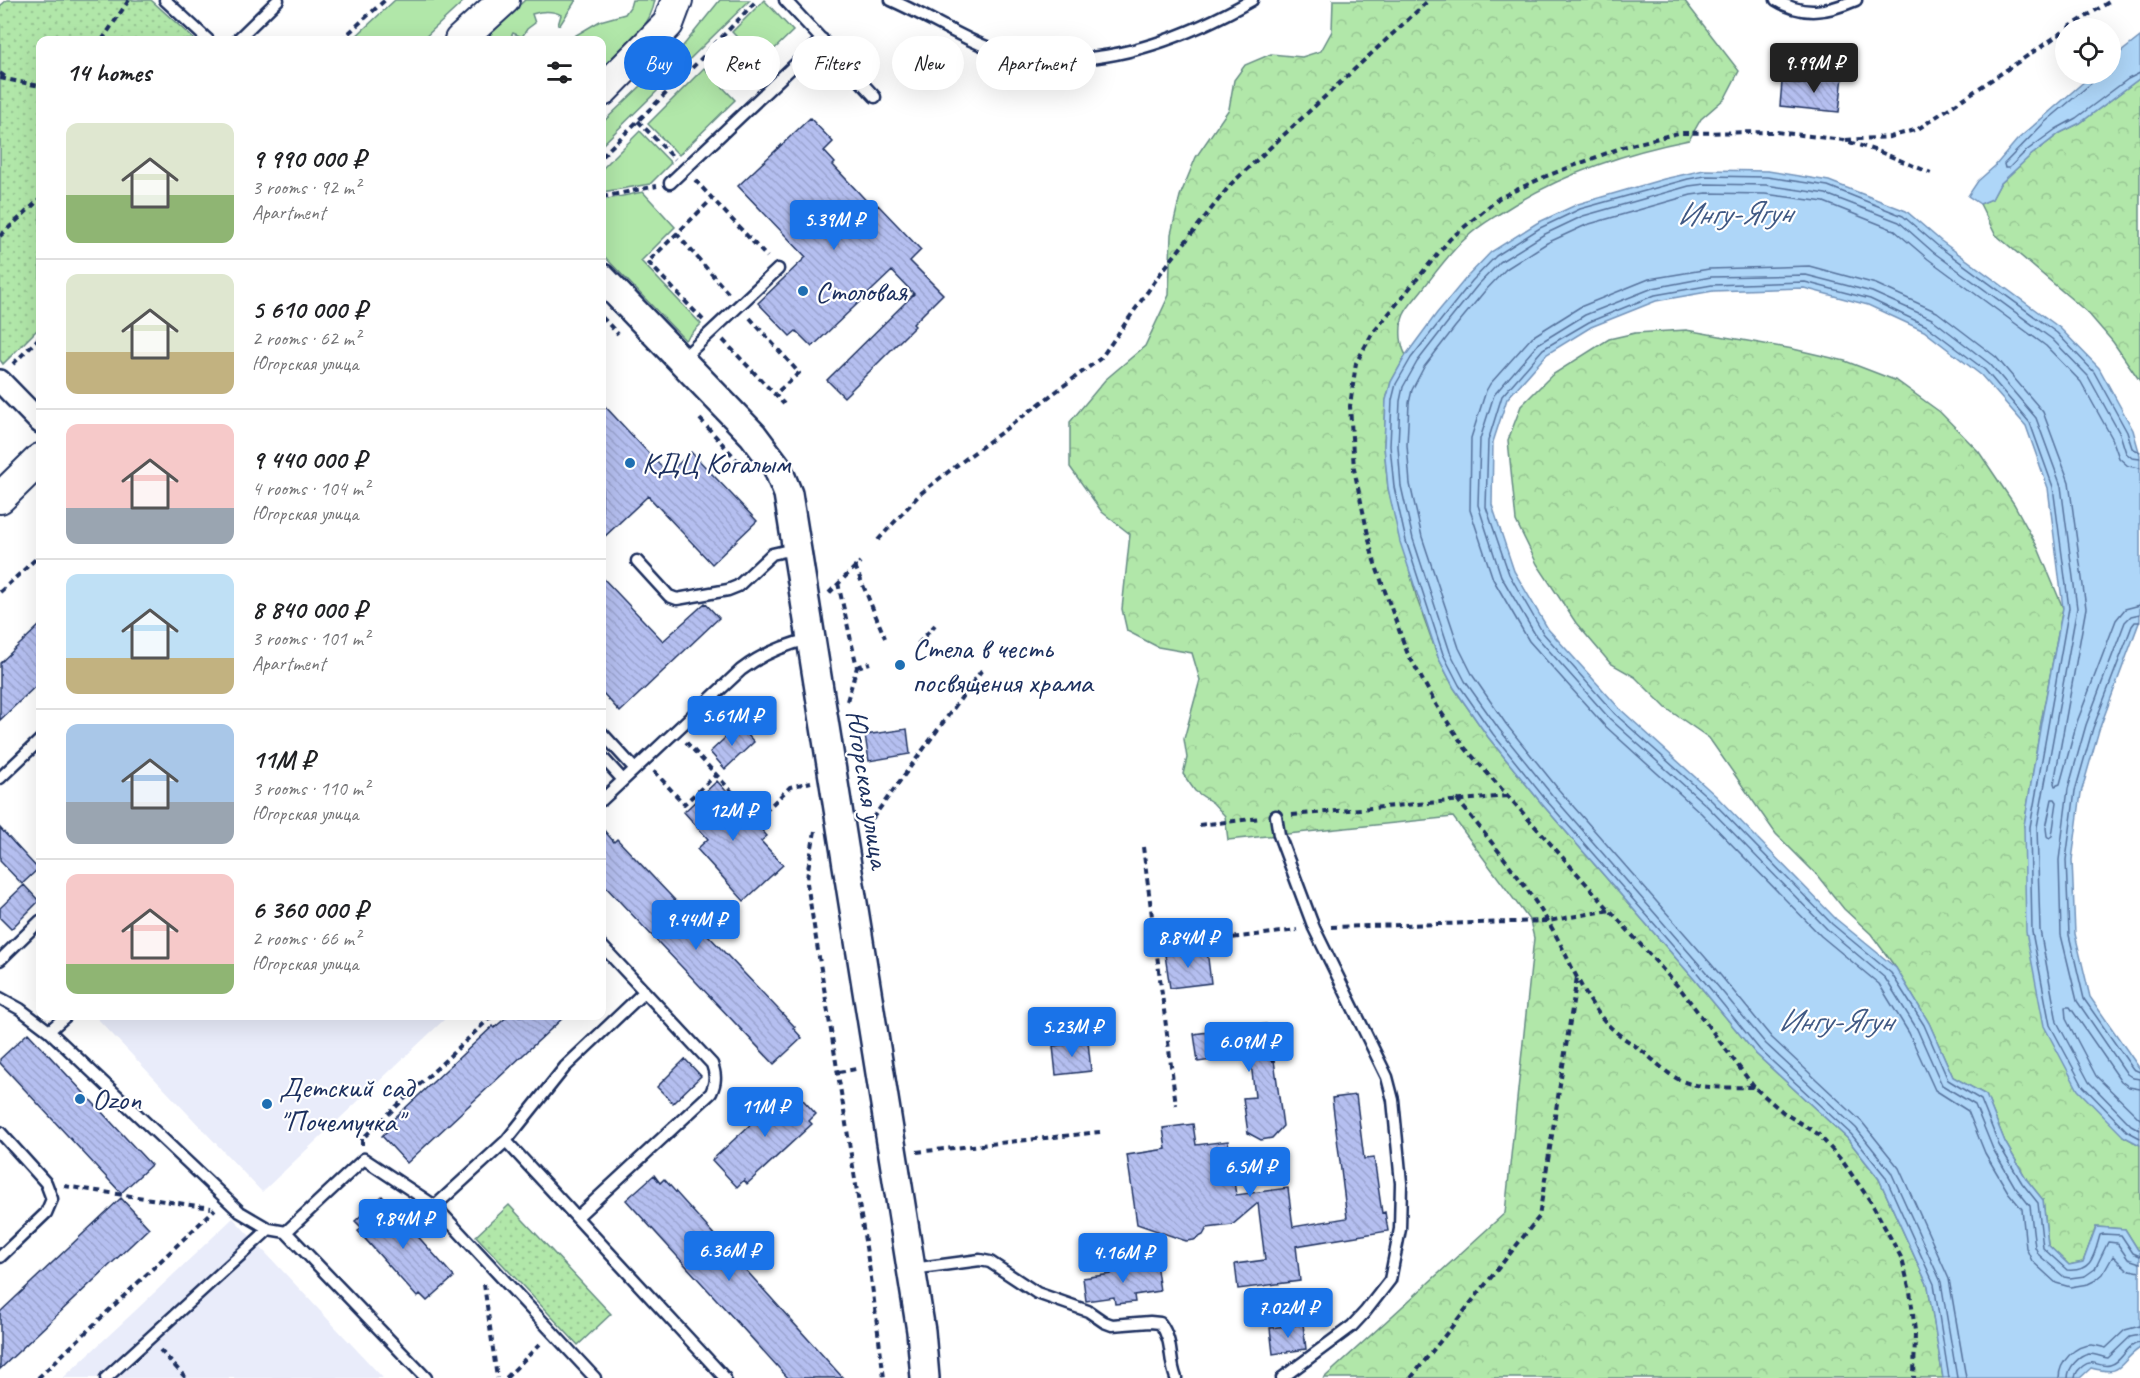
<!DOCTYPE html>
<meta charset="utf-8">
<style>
:root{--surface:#fff;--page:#f6f6f6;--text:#202124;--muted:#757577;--line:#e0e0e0;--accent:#1a73e8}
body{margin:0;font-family:Caveat,sans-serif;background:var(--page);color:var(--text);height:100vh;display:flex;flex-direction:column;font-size:22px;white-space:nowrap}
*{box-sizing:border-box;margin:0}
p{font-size:20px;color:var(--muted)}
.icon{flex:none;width:33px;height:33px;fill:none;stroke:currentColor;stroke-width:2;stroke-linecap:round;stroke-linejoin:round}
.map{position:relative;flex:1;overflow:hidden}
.drawer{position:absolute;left:36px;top:36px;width:570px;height:984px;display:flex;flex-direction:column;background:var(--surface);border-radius:12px;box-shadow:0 6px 24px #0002}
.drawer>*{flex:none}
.guide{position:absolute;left:624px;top:36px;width:570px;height:54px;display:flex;gap:12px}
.fabs{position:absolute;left:2055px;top:18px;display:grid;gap:12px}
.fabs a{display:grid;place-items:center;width:66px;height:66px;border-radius:50%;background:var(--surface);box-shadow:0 6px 24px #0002;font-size:30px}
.price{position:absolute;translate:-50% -51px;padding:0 14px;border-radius:6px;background:var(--accent);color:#fff;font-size:20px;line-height:39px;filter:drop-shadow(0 2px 3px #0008)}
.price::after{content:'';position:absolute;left:50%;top:36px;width:18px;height:14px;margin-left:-9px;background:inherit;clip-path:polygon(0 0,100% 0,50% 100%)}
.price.active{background:#222;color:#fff}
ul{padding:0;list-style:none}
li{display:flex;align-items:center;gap:18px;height:150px;padding:0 30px}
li+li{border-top:2px solid var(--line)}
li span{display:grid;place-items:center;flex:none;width:168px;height:120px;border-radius:12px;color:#555}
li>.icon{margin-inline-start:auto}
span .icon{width:72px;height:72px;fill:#fffc;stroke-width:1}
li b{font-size:26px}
h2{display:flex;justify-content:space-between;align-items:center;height:72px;padding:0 30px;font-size:26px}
.tag{padding:0 21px;border-radius:27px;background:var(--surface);box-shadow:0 6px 24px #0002;font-size:21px;line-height:54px}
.tag.active{background:var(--accent);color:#fff}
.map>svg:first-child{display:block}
</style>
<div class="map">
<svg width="2140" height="1378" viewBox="0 0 2140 1378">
<defs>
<pattern id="forest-crowns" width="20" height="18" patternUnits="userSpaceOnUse" patternTransform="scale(1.5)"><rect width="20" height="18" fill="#b1e7a9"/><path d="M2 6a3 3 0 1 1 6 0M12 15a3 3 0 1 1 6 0" fill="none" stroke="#98c694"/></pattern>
<pattern id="park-dots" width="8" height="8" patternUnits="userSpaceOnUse" patternTransform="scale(1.5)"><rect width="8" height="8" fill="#b1e7a9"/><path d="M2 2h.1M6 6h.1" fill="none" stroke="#98c694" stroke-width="1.8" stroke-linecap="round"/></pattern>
<pattern id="building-back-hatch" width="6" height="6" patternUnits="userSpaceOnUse" patternTransform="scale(1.5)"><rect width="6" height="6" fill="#b5bff0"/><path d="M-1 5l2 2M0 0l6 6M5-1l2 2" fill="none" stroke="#9ba4d0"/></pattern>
</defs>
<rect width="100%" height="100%" fill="#fff"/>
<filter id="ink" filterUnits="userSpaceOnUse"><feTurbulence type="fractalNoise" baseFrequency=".0167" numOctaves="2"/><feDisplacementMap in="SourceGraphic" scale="12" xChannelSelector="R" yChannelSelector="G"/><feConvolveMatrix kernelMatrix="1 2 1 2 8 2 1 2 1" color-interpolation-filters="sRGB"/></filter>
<g filter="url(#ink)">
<path fill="#e9ecfa" d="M95 1016H448L262 1192Z
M233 1218 383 1378H63L135 1311Z"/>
<path fill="#b1e7a9" stroke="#668b84" stroke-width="1.5" d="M395 0H465L422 40H352Z
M525 0H576L560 25H558L561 15C552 10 542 11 532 14L535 23 527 29 522 37 513 33 509 40H482Z
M632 0H655C650 30 623 48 602 68V40H581L580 38 572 40 571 38 600 21 625 14 630 7Z
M720 0H750L602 145V123L683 46Z
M764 0 793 31 761 62 732 32Z
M704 68 735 100 679 155 648 124Z
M640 131 671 163 650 184 602 192V169Z
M643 192 675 227 641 261 701 324 685 340 602 254V200Z"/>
<path fill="url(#forest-crowns)" stroke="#668b84" stroke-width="1.5" d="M1333 0H1684L1739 71 1725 98 1701 119 1689 140C1622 153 1557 176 1499 214 1488 221 1476 228 1466 238 1449 253 1436 272 1422 290 1408 308 1399 313 1401 338 1402 344 1402 349 1406 355L1391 382 1386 400 1384 446 1388 488 1417 599 1438 657 1454 688 1488 737 1542 804 1694 979 1756 1054 1847 1138 1879 1179 1928 1286 1943 1378H1324L1505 1213 1534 938 1530 921 1453 817 1228 840 1225 816 1213 803 1195 791 1183 774 1187 758 1184 739 1200 680 1192 653 1158 647 1127 631 1122 609 1130 534 1102 512 1070 467V422L1105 380 1145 346 1169 295 1171 234 1180 196 1196 157 1229 109 1234 80 1245 65 1271 54 1302 57 1321 51 1332 31Z
M2140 78V381L2113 342 2088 313 1995 234 1980 204 1992 199 2000 184 2030 156 2060 133 2080 123Z
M1686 330 1793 349 1845 361 1897 381 1940 412 1979 452 2014 504 2038 548 2063 608 2041 723 2024 826 2123 1136 2140 1145V1250H2138L2125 1229 2096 1227 2083 1262 2069 1265 2048 1245 2043 1200 2027 1180 2005 1142 1986 1095 1953 1077 1929 1023 1896 968 1871 934 1844 909 1816 874 1776 834 1709 738 1666 708 1635 677 1610 663 1576 623 1537 564 1516 521 1508 440 1521 406 1552 375 1609 339 1635 333Z"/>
<path fill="url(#park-dots)" stroke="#668b84" stroke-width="1.5" d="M7 0H151L195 40H40V327L3 364 0 360V6Z
M509 1205 611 1314 578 1345 476 1236Z"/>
<path fill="#aed6f8" stroke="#7393ba" stroke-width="1.5" d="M2140 37V78L2080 123 2060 133 2030 156 2000 184 1992 199 1980 204 1968 196 1978 181 1995 166 2017 140 2093 74H2110L2111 60Z
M1704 170 1768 171 1829 181 1906 211 1941 241 2060 328 2099 368 2133 430 2140 455V620L2099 730 2081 793 2072 860 2075 934 2090 997 2140 1069V1145L2123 1136 2078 1090 2044 1026 2026 932 2024 826 2041 723 2063 608 2048 488 2026 426 1981 375 1924 331 1868 305 1804 288 1713 291 1656 301 1591 327 1547 354 1507 399 1493 442 1492 505 1514 571 1548 629 1620 709 1716 796 1836 919 1896 968 1929 1023 1953 1077 1986 1095 2005 1142 2027 1180 2043 1200 2048 1245 2069 1265 2083 1262 2096 1227 2125 1229 2138 1250H2140V1348C2117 1363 2125 1377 2091 1368L2080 1378H1943L1928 1286 1879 1179 1847 1138 1756 1054 1694 979 1542 804 1488 737 1454 688 1438 657 1400 542 1388 488 1384 446 1386 400 1391 382 1406 355 1437 313 1467 277 1491 252 1537 223 1578 204 1664 179Z"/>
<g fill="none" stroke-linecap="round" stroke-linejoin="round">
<path stroke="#56729c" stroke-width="1.5" d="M2096 74 2094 81 2044 123 2004 164 2005 168H2009L2026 151 2056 129 2076 118 2128 79 2140 73
M2140 605 2125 609 2116 620 2077 722 2060 784 2055 786 2054 783 2086 608 2069 482 2043 412 1996 357 1937 312 1876 284 1809 266 1709 269 1649 279 1580 307 1532 337 1490 384 1486 391 1471 438 1470 510 1493 579 1529 641 1604 725 1701 813 1821 936 1879 984 1909 1033 1935 1090 1968 1111 1985 1153 2008 1192 2022 1209 2026 1248 2032 1261 2056 1283 2070 1287 2088 1284 2096 1280 2103 1274 2113 1256 2126 1269 2140 1272
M2140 614 2131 616 2125 622 2086 725 2068 789 2059 860 2061 935 2077 1001 2127 1074 2133 1078 2140 1079
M2140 622H2135L2132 626 2093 728 2075 791 2066 860 2069 935 2084 999 2133 1069 2140 1072
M2052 799H2055L2057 802 2052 836 2049 838 2047 836 2046 828Z
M2140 1089 2129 1087 2121 1081 2070 1007H2065L2066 1019 2096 1076 2140 1119
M2140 1130 2131 1125 2089 1082 2057 1022 2040 930 2037 827 2077 608 2061 486 2036 418 1990 364 1932 319 1872 292 1806 275 1711 277 1653 288 1585 315 1538 344 1494 395 1480 439 1478 505 1501 576 1536 636 1610 719 1707 806 1827 929 1885 978 1917 1029 1942 1085 1975 1105 1993 1149 2015 1187 2030 1206 2035 1247 2039 1255 2064 1277 2070 1278 2085 1276 2095 1269 2108 1242 2117 1243 2128 1259 2140 1263
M2140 1138 2127 1131 2083 1086 2050 1025 2032 932 2030 827 2069 608 2053 487 2030 423 1985 370 1927 326 1870 299 1805 282 1712 285 1655 295 1589 322 1543 349 1502 396 1488 441 1486 507 1509 574 1543 633 1615 714 1712 801 1832 924 1891 973 1924 1025 1948 1080 1981 1100 1999 1145 2022 1183 2038 1203 2043 1248 2067 1270C2092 1272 2094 1256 2100 1235L2103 1234 2121 1235 2133 1253 2140 1256
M1949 1378 1934 1284 1885 1176 1851 1134 1760 1050 1699 975 1546 800 1493 734 1459 685 1443 654 1406 541 1394 487 1390 446 1392 400 1396 384 1411 358 1472 281 1496 256 1540 228 1580 209 1688 179 1705 176 1767 177 1828 186 1903 216 1938 246 2057 333 2094 372 2127 432 2132 448 2140 452
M1957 1378 1941 1282 1891 1172 1856 1128 1766 1044 1705 971 1552 795 1499 729 1465 681 1450 652 1413 539 1401 486 1398 446 1400 401 1403 387 1417 362 1448 322 1477 286 1500 262 1543 235 1583 216 1689 186 1705 184 1766 185 1826 194 1899 222 1933 252 2052 339 2088 376 2120 434 2126 453 2132 458 2140 459
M1966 1378 1949 1279 1899 1168 1862 1122 1772 1038 1712 965 1559 790 1506 724 1473 676 1459 648 1422 537 1410 484 1407 445 1409 403 1412 390 1424 367 1455 327 1484 292 1506 269 1547 243 1586 225 1691 195 1706 193 1765 194 1824 202 1894 230 1928 259 2046 346 2081 382 2112 438 2119 458 2128 466 2140 468
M2059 1378C2059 1362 2075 1345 2091 1345 2096 1345 2101 1347 2106 1348L2125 1330 2140 1326
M2068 1378C2068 1368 2078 1356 2089 1354 2095 1354 2102 1357 2108 1358L2130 1337 2140 1335
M2075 1378C2076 1372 2078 1370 2083 1366 2093 1358 2099 1368 2110 1365 2122 1363 2126 1344 2140 1343"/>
</g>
<path fill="url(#building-back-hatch)" stroke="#1b2f5e" stroke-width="1.5" d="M1819 74 1843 76 1839 112 1780 106 1782 82 1818 85Z
M810 118 833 142 824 151 835 163 833 165 874 209 878 205 921 250 910 261 943 294 913 324 915 326 844 397 827 380 914 294 892 271 812 347 796 331 790 336 758 303 806 257 738 186Z
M602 403 668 474 691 452 757 521 712 564 648 496 602 539Z
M602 577 663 641 705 603 719 618 620 712 602 692Z
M40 625V682L0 720V663Z
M739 725 754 742 725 769 710 752Z
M907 729 910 754 869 761 865 735Z
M717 781 767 836 761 841 783 865 744 901 697 849 708 839 684 812Z
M0 828 38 869 22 884 0 861Z
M602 828 614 842 617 839 795 1027 793 1028 802 1038 774 1064 602 883Z
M24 885 39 901 11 929 0 918V908Z
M1207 950 1211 983 1170 988 1165 955Z
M508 1016H565L407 1163 382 1136 389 1129 386 1126 493 1026 494 1028Z
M1266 1024 1271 1061 1274 1060 1283 1126 1272 1138 1261 1140 1248 1133 1243 1098 1255 1097 1250 1055 1198 1062 1194 1034Z
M28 1033 151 1165 121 1193 0 1063V1059Z
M1088 1042 1091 1071 1056 1075 1053 1046Z
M685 1059 701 1076 673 1103 657 1087Z
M791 1087 816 1114 809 1121 812 1124 747 1184 744 1180 737 1187 712 1160Z
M1356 1095 1364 1159 1374 1158 1382 1213 1385 1212 1388 1231 1296 1246 1300 1281 1238 1289 1235 1264 1265 1260 1258 1203 1232 1225 1207 1228 1203 1235 1194 1240 1186 1241 1137 1224 1127 1155 1166 1149 1163 1128 1193 1124 1196 1145 1228 1141 1236 1195 1288 1188 1293 1227 1347 1218 1332 1098Z
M654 1175 660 1183 664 1179 843 1378H788L626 1200Z
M382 1196 454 1277 427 1301 420 1294 417 1297 358 1231 362 1228 355 1221Z
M121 1198 149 1228 0 1369V1312Z
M1156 1263 1160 1291 1134 1295 1135 1302 1115 1304 1114 1297 1086 1301 1083 1278 1111 1274 1110 1269Z
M1303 1324 1306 1349 1273 1354 1270 1328Z"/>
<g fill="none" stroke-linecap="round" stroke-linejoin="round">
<defs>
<path id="service" d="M165 0 208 40
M785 0 875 97
M891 0C930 17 966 42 1007 54 1016 57 1025 57 1034 58 1110 67 1187 37 1252 0
M1776 0C1803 17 1828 12 1856 0
M237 40 278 0
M670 183 822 39
M682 359 778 269
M637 561 669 596 677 599 728 590 738 586 772 554 798 548
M602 733 634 768
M602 757 623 780
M0 778 40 740
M602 800 741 670C762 654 784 645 810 639
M1276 816 1279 835 1314 928 1387 1077 1393 1100 1401 1183 1400 1229 1390 1280 1365 1312 1352 1326 1282 1378
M0 960 40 921
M0 998 20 1009 49 1031 240 1212 269 1229 286 1232 426 1378
M49 1031 66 1016
M0 1132 46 1183 52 1199 46 1213 0 1257
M506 1141 725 1378
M435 1206 506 1141 565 1067 643 993
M577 1217 711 1093C716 1082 716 1075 712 1064L602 946
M286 1232 364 1159 435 1206 595 1378
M912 1269 980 1260 990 1262 1037 1293 1088 1311 1104 1322 1112 1325 1150 1322 1160 1323C1174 1342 1168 1358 1176 1378
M106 1378 269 1229"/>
<path id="minor" d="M0 381 40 422"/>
<path id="tertiary" d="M602 278 753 435 777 467 788 494 921 1331 925 1378"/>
<path id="secondary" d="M460 40 504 0
M602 91 668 24 677 0
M0 498 40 459"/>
</defs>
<use href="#service" stroke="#1b2f5e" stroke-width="15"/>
<use href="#minor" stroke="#1b2f5e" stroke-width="26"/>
<use href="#tertiary" stroke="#1b2f5e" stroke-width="32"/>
<use href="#secondary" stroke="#1b2f5e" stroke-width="34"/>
<path stroke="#1b2f5e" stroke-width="4" stroke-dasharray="6 4.5" stroke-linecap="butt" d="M2068 28 2112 0
M102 40 129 0
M341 40 385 0
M0 73 8 79
M0 78 40 86
M638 121 675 159
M1846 140 1890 137 1918 129 2066 30
M602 156 698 62 757 0
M695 180 767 257
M602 197 657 186
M676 233 729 294
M0 236 40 199
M602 317 618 334
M750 318 799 373 775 394
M703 320 648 262 712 199
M723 340 784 404
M13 364 40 337
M700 419 745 469
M878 540 920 494 944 475 1101 358 1160 274 1231 184 1429 0
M855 566 885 638
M838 583 857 667 847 701
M0 592 40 555
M829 593 860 562
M918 644 935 625
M857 667 870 663
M686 742 757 819 790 787 811 782
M654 771 684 804 716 775
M1457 799C1488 838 1521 877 1547 920 1567 952 1579 990 1603 1019 1617 1036 1630 1041 1646 1054 1657 1063 1668 1075 1682 1081 1704 1090 1731 1087 1754 1087L1784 1113 1818 1134 1843 1162 1871 1202 1902 1259 1910 1291 1915 1331 1914 1378
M1292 815 1508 796
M1199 825 1261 818
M866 827 984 667
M815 831 808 869 807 883 871 1278 884 1378
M1143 847 1156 947 1297 930
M1331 927 1548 921 1611 910
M1156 947 1176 1105
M839 1072 856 1069
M1754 1087 1682 991 1465 748 1437 706 1407 652 1373 558 1354 469 1350 406 1356 363 1372 334 1450 239 1499 198 1544 177 1623 147 1678 133 1776 132 1843 140 1880 152 1931 173
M362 1145V1139L492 1016
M917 1152 1100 1132
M64 1186 211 1208
M484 1284 497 1378
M160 1350 186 1378
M38 1378 215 1209
M506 1378 542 1342
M1411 1378 1539 1217 1577 977"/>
<use href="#service" stroke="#fff" stroke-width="10"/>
<use href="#minor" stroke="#fff" stroke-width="21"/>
<use href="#tertiary" stroke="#fff" stroke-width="27"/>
<use href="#secondary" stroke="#fff" stroke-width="30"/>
</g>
</g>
<g fill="#1f6fb2" stroke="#fff" stroke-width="2">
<circle cx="803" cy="291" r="6"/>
<circle cx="630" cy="463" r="6"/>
<circle cx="900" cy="665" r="6"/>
<circle cx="80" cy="1099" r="6"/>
<circle cx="267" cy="1104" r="6"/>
</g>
<g text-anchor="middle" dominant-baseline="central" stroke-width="4.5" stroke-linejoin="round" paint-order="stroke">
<g font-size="30" fill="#1b2f5e" stroke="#fff" text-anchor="start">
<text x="815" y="291">Столовая</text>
<text x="642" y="463">КДЦ Когалым</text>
<text x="912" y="648">Стела в честь<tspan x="912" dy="34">посвящения храма</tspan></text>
<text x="279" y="1087">Детский сад<tspan x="279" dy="34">"Почемучка"</tspan></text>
<text x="92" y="1099">Ozon</text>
</g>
<g font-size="30" fill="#1b2f5e" stroke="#fff">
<text transform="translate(868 789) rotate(81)">Югорская улица</text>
</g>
<g font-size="32" font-style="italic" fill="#405984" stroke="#fff">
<text transform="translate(1734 213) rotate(-1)">Ингу-Ягун</text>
<text x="1835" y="1020">Ингу-Ягун</text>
</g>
</g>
</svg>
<div class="fabs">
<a><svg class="icon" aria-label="locate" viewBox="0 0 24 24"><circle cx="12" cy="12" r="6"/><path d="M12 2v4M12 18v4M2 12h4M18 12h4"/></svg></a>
</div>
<b class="price active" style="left:1814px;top:94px">9.99M ₽</b>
<b class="price" style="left:834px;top:251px">5.39M ₽</b>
<b class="price" style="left:732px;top:747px">5.61M ₽</b>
<b class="price" style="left:733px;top:842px">12M ₽</b>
<b class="price" style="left:696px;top:951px">9.44M ₽</b>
<b class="price" style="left:1188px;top:969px">8.84M ₽</b>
<b class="price" style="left:1072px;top:1058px">5.23M ₽</b>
<b class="price" style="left:1249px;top:1073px">6.09M ₽</b>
<b class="price" style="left:765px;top:1138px">11M ₽</b>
<b class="price" style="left:1250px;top:1198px">6.5M ₽</b>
<b class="price" style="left:403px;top:1250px">9.84M ₽</b>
<b class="price" style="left:729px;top:1282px">6.36M ₽</b>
<b class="price" style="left:1123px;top:1284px">4.16M ₽</b>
<b class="price" style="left:1288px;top:1339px">7.02M ₽</b>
<div class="guide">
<a class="tag active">Buy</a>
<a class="tag">Rent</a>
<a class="tag">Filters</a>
<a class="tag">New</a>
<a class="tag">Apartment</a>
</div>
<section class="drawer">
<h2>14 homes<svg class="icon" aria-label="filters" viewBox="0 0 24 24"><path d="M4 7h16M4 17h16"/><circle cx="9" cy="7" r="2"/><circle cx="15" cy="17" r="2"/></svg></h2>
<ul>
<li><span style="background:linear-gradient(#dfe7d0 60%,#8fb573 0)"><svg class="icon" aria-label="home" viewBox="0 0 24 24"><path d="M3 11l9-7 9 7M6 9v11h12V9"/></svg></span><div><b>9 990 000 ₽</b><p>3 rooms · 92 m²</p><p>Apartment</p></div></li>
<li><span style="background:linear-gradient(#dfe7d0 65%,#c2b280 0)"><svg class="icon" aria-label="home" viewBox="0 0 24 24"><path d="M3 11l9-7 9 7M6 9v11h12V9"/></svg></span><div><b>5 610 000 ₽</b><p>2 rooms · 62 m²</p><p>Югорская улица</p></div></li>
<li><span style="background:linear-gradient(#f6c9c9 70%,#9aa5b1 0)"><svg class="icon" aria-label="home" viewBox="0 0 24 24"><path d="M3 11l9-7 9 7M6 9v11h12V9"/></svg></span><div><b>9 440 000 ₽</b><p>4 rooms · 104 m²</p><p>Югорская улица</p></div></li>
<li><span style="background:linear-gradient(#bfe0f5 70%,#c2b280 0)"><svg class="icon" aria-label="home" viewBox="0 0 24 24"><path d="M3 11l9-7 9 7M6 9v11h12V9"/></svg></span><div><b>8 840 000 ₽</b><p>3 rooms · 101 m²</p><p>Apartment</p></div></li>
<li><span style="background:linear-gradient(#a9c7e8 65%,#9aa5b1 0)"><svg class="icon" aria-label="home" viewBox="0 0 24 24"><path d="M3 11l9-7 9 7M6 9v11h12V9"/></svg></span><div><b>11M ₽</b><p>3 rooms · 110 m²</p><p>Югорская улица</p></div></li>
<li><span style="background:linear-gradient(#f6c9c9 75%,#8fb573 0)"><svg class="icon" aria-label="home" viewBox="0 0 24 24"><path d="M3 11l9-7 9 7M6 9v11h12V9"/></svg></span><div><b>6 360 000 ₽</b><p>2 rooms · 66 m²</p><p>Югорская улица</p></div></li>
</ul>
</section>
</div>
